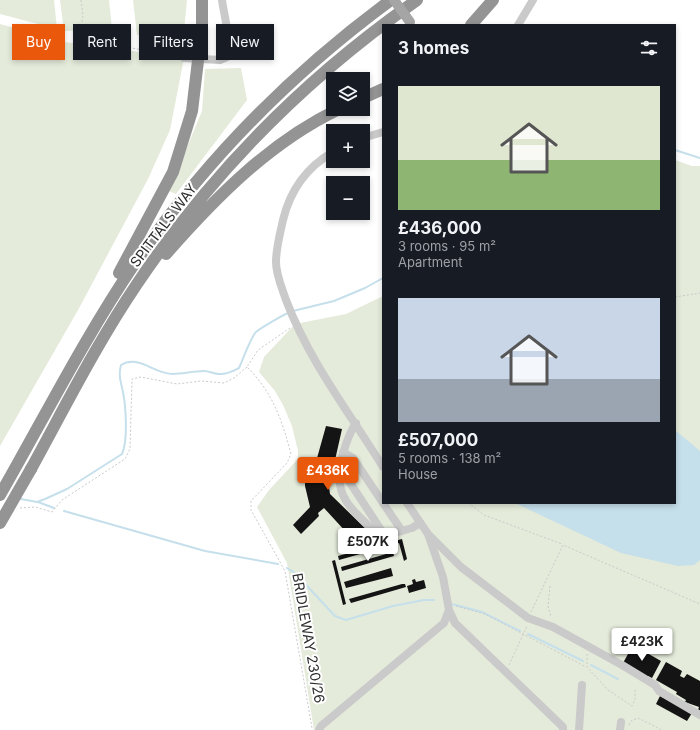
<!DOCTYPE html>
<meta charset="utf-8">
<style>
:root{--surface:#171b24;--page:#242831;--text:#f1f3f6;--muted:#9ea1a6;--accent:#ea580c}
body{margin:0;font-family:Inter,sans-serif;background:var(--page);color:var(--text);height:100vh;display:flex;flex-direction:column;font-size:15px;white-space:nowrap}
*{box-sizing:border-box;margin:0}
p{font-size:13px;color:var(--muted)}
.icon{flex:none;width:22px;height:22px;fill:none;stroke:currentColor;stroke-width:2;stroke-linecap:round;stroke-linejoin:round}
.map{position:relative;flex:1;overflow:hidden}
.drawer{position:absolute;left:382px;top:24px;width:294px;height:480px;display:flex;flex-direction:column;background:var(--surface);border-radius:0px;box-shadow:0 2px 6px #0003}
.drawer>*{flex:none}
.hud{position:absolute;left:12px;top:24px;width:310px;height:36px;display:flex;gap:8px}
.controls{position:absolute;left:326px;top:72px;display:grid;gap:8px}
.controls a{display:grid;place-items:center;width:44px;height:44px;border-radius:0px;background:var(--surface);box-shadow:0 2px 6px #0003;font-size:20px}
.price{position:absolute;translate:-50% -34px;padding:0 9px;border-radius:4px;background:#fff;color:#222;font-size:13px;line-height:26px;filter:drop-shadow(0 1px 2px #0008)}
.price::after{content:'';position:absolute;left:50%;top:24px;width:12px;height:9px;margin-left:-6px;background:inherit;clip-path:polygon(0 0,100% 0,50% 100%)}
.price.active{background:var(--accent);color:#fff}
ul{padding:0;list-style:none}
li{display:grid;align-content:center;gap:8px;height:212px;padding:0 16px}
li span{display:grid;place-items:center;height:124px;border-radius:0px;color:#555}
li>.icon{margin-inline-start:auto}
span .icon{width:72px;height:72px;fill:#fffc;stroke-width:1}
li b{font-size:17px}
h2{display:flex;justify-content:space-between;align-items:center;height:48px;padding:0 16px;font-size:17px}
.chip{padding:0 14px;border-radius:0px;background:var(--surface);box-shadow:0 2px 6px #0003;font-size:14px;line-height:36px}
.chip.active{background:var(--accent);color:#fff}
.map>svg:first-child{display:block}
</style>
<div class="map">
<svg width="700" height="730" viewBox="0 0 700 730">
<rect width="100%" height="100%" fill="#fff"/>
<path fill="#e4ebda" d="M0 0H54L57 29 0 14Z
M60 0H109L112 29 64 31Z
M133 0H187L182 51 169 39 137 35Z
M0 24 65 42 184 58 170 130 148 179 78 310 0 446Z
M241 68 247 100 176 194 169 191 202 111 205 69Z
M675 160 692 166H700V730H314L287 563 257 507 269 490 298 459V451L292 426 283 405 275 391 259 372 264 357 295 324 346 314 383 296V503H675Z"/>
<path fill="#c5dfeb" d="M675 430 700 451V560L694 565 678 566 621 553 515 503H675Z"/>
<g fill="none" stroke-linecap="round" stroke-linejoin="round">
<path stroke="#c5dfeb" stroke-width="2" d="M675 150 700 158
M293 311 334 301 365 288 383 278
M21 499 37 502 45 499 67 489 122 454C128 441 126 407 123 392 121 382 118 376 121 365 138 354 154 374 173 374 183 374 193 371 204 371 209 371 214 374 219 374 226 375 233 371 239 368 244 357 248 344 255 333 257 330 283 315 288 313
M38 502 54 508
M64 511 205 551 278 564
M287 568 295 573 335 616 346 620 393 606 424 600H434
M452 604 482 612 520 631
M528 634 583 661
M591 665 618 679"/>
</g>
<path fill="#141414" d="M326 426 342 429 329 487 330 494 371 534 358 545 324 508 318 513 319 516 301 534 293 525 310 507 305 486V475L312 476Z
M402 539 407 559 404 561 399 543 339 560 338 556Z
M393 552 394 556 342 571 341 567Z
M335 560 346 604 343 605 332 561Z
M391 568 393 576 346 588 344 582Z
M415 579 416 582 424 580 426 588 409 593 407 586 413 584 412 580Z
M402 584H405L406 587 351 603 349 599Z
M633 645 661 661 652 678 648 676 647 679 623 663Z
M666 662 682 671 680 676 684 678 687 674 700 681V711L698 710 699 707 685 702 686 700 676 694 677 692 656 680Z
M660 696 692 713 687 721 656 704Z"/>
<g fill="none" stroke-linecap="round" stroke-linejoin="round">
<path stroke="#cacaca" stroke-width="1" stroke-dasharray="2 2" stroke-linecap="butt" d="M81 0 83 15 82 23
M82 39 176 56
M675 297 700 293
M290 328 258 350 247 367C273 393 282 420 291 454L287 463 251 501V510L285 571 312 728
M468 503 484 515 562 544
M20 508 35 507 52 512 62 500 125 459 130 449 132 379 141 377 177 384 201 381 224 383 234 378 247 367
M550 586 548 606 551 617
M456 606 485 614 586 667
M531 612 563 545 700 604
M587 654V667L608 690 632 706 635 700V689
M509 665 527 626
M629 725 631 721 638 718 662 730"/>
<path stroke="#cacaca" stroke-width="8" d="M518 25 533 0
M184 58 220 60 227 57C232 44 224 15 222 0
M363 138 383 132
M333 152C307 167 290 191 283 220 280 234 276 248 276 262 276 275 282 288 286 300 309 361 349 412 383 467
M356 423C349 433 346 443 343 454 330 498 353 509 380 537L412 528 420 523
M343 452 353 458 383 503
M339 472 345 475 385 536
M383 503 402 531
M428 534 461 567 528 618 553 627 622 665 655 685 659 691 700 715
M449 610 455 623 563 727V730
M319 730 321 726 444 623 449 610 443 577 428 534 407 503
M579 730 582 685
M620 730 621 722"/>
<path stroke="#949494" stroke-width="12" d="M471 25 493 0
M363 98 383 89
M166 254C216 197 270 142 339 109
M119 273 173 172 192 111 202 27V0
M31 469C65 407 97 343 137 284 212 172 307 77 417 0
M0 495C44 418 85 337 135 263 205 160 292 73 391 0"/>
<path stroke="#a5a5a5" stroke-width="10" d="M394 0 410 22"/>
<path stroke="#949494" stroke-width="12" d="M0 523 31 469"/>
</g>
<g text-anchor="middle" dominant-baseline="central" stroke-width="4" stroke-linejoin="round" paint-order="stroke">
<g font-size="14" fill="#2d2d2d" stroke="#fff">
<text transform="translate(163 225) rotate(-53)">SPITTALS WAY</text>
<text transform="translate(309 638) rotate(80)">BRIDLEWAY 230/26</text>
</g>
</g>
</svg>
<div class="controls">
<a><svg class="icon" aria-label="layers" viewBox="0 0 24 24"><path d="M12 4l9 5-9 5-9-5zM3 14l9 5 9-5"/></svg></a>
<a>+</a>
<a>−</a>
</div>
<b class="price active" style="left:328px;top:491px">£436K</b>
<b class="price" style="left:368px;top:562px">£507K</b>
<b class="price" style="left:642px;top:662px">£423K</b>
<div class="hud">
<a class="chip active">Buy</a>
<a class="chip">Rent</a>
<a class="chip">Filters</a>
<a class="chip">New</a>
</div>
<section class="drawer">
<h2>3 homes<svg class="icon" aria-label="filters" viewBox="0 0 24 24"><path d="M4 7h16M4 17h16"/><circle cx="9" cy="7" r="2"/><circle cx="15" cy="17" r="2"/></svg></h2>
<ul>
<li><span style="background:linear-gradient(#dfe7d0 60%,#8fb573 0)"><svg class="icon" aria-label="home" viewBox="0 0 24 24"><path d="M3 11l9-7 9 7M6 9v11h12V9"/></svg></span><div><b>£436,000</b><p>3 rooms · 95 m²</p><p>Apartment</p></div></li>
<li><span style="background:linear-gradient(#c9d6e8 65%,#9aa5b1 0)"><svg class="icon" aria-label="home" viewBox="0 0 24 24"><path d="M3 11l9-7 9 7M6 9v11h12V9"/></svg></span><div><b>£507,000</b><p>5 rooms · 138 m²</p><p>House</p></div></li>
</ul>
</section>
</div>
